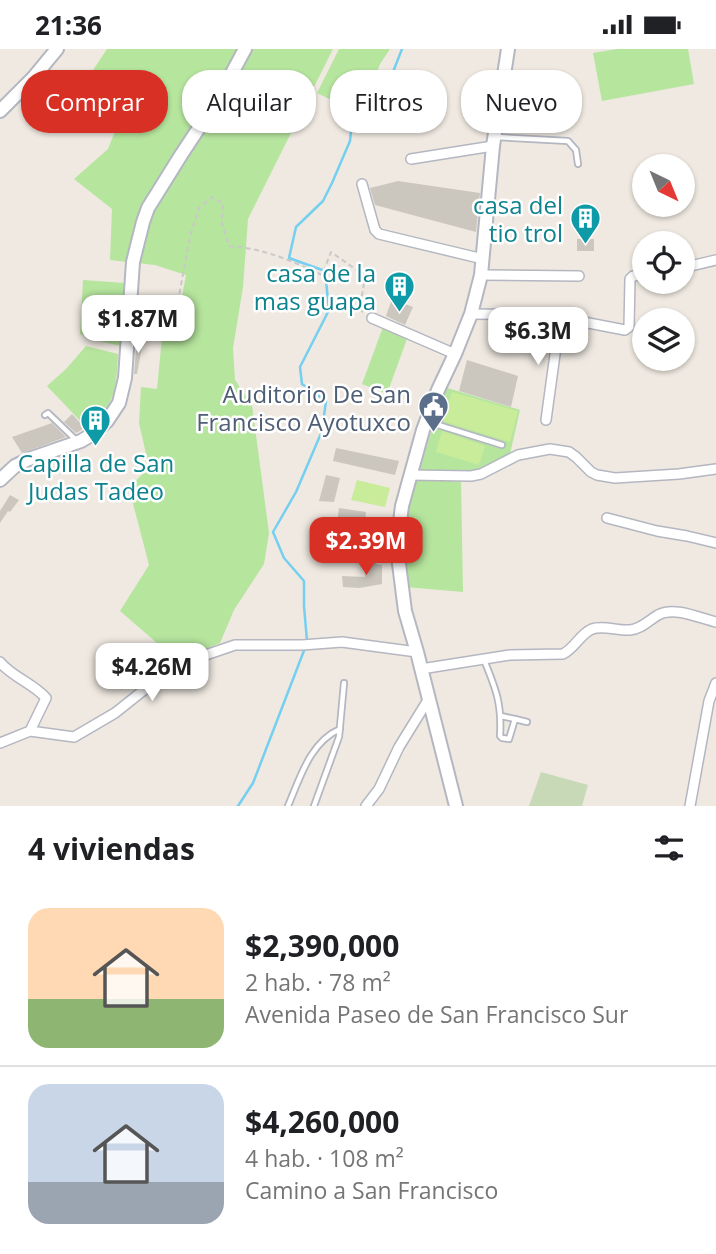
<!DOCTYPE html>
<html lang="es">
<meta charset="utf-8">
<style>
:root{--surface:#fff;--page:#f6f6f6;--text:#202124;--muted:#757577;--line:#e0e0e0;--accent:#d93025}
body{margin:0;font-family:"Open Sans",sans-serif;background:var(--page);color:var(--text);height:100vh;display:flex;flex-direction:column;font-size:26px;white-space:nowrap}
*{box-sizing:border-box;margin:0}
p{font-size:23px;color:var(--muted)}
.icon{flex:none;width:38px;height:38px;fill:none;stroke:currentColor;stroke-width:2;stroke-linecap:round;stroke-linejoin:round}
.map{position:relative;height:757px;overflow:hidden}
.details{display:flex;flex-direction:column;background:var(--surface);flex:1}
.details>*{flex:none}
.hud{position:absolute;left:21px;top:21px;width:676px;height:63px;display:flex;gap:14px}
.needle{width:46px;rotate:137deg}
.buttons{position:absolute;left:632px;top:105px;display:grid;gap:14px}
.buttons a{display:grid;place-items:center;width:63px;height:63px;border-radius:50%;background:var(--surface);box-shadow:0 2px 5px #0004;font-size:35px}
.price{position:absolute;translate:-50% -60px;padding:0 16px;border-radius:14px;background:#fff;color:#222;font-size:23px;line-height:46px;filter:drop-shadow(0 2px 4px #0008)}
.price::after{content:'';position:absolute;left:50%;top:42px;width:21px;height:16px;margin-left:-10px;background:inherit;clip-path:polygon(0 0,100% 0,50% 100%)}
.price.current{background:var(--accent);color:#fff}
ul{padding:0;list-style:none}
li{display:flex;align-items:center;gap:21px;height:175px;padding:0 28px}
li+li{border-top:2px solid var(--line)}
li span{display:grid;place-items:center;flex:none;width:196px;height:140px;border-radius:21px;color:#555}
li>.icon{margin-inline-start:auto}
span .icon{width:84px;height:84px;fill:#fffc;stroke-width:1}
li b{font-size:30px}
h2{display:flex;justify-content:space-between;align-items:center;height:84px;padding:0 28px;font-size:30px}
.pill{padding:0 24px;border-radius:28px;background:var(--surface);box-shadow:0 2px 5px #0004;font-size:24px;line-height:63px}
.pill.current{background:var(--accent);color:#fff}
.status{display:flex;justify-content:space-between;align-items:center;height:49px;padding:0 35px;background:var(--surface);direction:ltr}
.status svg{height:19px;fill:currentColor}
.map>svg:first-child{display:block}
</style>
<div class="status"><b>21:36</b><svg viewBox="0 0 49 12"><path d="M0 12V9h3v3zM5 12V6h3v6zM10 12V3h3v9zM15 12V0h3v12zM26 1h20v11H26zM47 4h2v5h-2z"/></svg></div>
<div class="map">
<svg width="716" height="757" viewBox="0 0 716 757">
<rect width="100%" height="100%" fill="#efe9e1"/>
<path fill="#b6e59e" d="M107 0H333L248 170 243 238 233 299 235 331 252 356 269 484 264 515 234 561 220 594 174 612 134 638 157 594 120 562 149 516 129 439 149 418 139 374 141 338 157 340 162 288 178 269 186 226 155 216 110 211 112 160 74 130 108 100 117 77 107 50 91 24Z
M339 0H390L380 15 376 26 352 52 344 57 317 44Z
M617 0H688L694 35 602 52 593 4Z
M83 231 125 234 121 297 103 293 80 285Z
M383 278 408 287 387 345 362 335Z
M86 297 118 305C116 339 116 356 88 380L47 337 66 320Z
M444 338 520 361 510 405 479 422 420 421Z
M415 429 461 433 463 543 406 538 405 503 407 468Z"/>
<path fill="#c8d9b8" d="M541 723 588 736 582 757H529Z"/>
<path fill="#c9ec9a" d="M452 343 518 362 510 393 442 372Z
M442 382 485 397 479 416 436 403Z
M357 431 390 439 385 458 351 451Z"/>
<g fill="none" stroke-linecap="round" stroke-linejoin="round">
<path stroke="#75cff0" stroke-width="2.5" d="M307 592 304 557V532L284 509 273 483 296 443 322 382 326 352 302 335 300 318 329 261 325 222 289 209 296 178 323 152 332 134 350 92 353 63 391 28 402 0
M238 757 253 734 305 599"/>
</g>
<path fill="#cbc7bf" d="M491 52 488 70 484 71 479 68 477 54Z
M398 132 480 144 476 183 375 156 370 139Z
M577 190H594V202H577Z
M392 250 413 258 405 276 386 267Z
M137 288 143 293 137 325H134Z
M467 311 518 327 511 358 459 342Z
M72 365 85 379 76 384 64 373Z
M52 374 66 388 22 404 12 388Z
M336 399 399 412 395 426 333 412Z
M326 426 340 429 334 453 319 452Z
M10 446 19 451 10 463 8 462 0 474V462Z
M339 459 366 463 364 481 337 475Z
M376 512V515L382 516V535L359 539 343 538 342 527 365 528 364 513Z"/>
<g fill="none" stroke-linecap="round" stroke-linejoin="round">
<defs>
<path id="lane" d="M496 88 568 92 576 101 578 115
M435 356 443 358 438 376 502 396
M45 366 48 364 74 389
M484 611C496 640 502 655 500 687L502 689 509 690 515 670 501 667
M515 670 527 673
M288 757C300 729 310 693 340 680
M314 757 339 688 344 634"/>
<path id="street" d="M411 110 493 97
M362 135 375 181 379 185 483 210
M682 219 716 211
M481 226 579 227
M471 265 547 266 625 281 629 278 630 230 633 227 644 226
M372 269 455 305
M546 371 560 269
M410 426 471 427 481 425 518 406 550 400 569 403 576 408 591 423 597 426 615 429 679 425 716 420
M607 469 657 482 687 487 716 494
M0 613C12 628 33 634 46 649L30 682
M421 620 510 606 563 605C575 599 580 585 592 580 603 576 618 582 630 581 641 580 648 572 658 566 674 557 699 569 716 573
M0 694 30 682 74 688 115 664 154 633 185 613 235 596H302L342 593 417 603
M366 757 379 740 399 698 428 651
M690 757 709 652 716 634"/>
<path id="secondary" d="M0 62 33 29 57 0
M0 431 15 417 29 410 81 392 91 386 107 372 119 354 125 329 133 213 143 173 148 159 181 106 218 50 245 0
M456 757 417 603 405 562 398 507 399 481 402 457 423 381 438 341 455 305 471 265 481 226 493 97 508 0"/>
</defs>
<use href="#lane" stroke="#b4b7c1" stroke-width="8"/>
<use href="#street" stroke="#b4b7c1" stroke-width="12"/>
<use href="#secondary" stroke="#b4b7c1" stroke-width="16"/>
<path stroke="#c9c9c9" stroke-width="2" stroke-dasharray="5 3.5" stroke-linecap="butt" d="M141 263 172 262 177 258 190 187 199 159 212 148 223 154 222 175 229 197C262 199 293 212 322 226L331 203 361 224 364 234 360 259 364 265"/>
<use href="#lane" stroke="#fff" stroke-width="4.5"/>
<use href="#street" stroke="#fff" stroke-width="9"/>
<use href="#secondary" stroke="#fff" stroke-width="12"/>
</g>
<defs>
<symbol id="building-pin" viewBox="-11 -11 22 30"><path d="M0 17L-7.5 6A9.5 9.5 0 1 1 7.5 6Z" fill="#0f9aa8" stroke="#fff"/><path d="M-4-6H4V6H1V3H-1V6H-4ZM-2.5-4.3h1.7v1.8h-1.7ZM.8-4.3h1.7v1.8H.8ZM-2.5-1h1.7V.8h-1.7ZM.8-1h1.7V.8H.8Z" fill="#fff"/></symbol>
<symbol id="civic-pin" viewBox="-11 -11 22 30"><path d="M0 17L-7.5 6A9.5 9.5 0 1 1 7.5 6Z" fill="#5c6f8a" stroke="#fff"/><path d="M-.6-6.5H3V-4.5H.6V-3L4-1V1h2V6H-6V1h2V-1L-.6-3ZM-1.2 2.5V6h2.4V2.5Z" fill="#fff"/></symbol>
</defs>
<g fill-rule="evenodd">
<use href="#building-pin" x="568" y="152" width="35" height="47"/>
<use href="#building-pin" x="382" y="220" width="35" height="47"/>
<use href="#civic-pin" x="416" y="340" width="35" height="47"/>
<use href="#building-pin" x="78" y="354" width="35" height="47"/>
</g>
<g text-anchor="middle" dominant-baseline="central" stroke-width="5" stroke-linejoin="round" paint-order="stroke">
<g font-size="24" fill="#0d838f" stroke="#fff" text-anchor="end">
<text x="563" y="155">casa del<tspan x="563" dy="28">tio trol</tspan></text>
<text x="376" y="223">casa de la<tspan x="376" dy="28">mas guapa</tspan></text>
<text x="96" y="413" text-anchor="middle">Capilla de San<tspan x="96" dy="28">Judas Tadeo</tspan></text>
</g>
<g font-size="24" fill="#4e5e75" stroke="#fff" text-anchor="end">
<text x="411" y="344">Auditorio De San<tspan x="411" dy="28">Francisco Ayotuxco</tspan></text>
</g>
</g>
</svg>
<div class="buttons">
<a><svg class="needle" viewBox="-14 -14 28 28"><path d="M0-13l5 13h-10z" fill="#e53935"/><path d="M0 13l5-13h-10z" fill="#757577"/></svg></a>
<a><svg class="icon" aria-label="locate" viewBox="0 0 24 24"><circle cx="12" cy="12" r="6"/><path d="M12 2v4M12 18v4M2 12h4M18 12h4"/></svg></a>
<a><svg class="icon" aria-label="layers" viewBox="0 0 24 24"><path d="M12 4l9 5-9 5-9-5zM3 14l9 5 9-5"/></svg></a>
</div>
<b class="price" style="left:138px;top:306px">$1.87M</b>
<b class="price" style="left:538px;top:318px">$6.3M</b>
<b class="price current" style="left:366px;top:528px">$2.39M</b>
<b class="price" style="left:152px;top:654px">$4.26M</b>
<div class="hud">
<a class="pill current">Comprar</a>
<a class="pill">Alquilar</a>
<a class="pill">Filtros</a>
<a class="pill">Nuevo</a>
</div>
</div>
<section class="details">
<h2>4 viviendas<svg class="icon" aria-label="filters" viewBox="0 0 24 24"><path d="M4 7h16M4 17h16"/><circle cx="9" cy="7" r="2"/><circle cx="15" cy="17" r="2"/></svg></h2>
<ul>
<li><span style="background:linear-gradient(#ffd9b3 65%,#8fb573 0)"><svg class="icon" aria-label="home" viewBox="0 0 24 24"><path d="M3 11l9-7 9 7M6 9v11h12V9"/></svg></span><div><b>$2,390,000</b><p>2 hab. · 78 m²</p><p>Avenida Paseo de San Francisco Sur</p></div></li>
<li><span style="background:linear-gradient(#c9d6e8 70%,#9aa5b1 0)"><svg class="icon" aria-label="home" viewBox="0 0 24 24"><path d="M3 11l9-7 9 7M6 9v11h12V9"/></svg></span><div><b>$4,260,000</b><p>4 hab. · 108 m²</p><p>Camino a San Francisco</p></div></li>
</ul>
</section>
